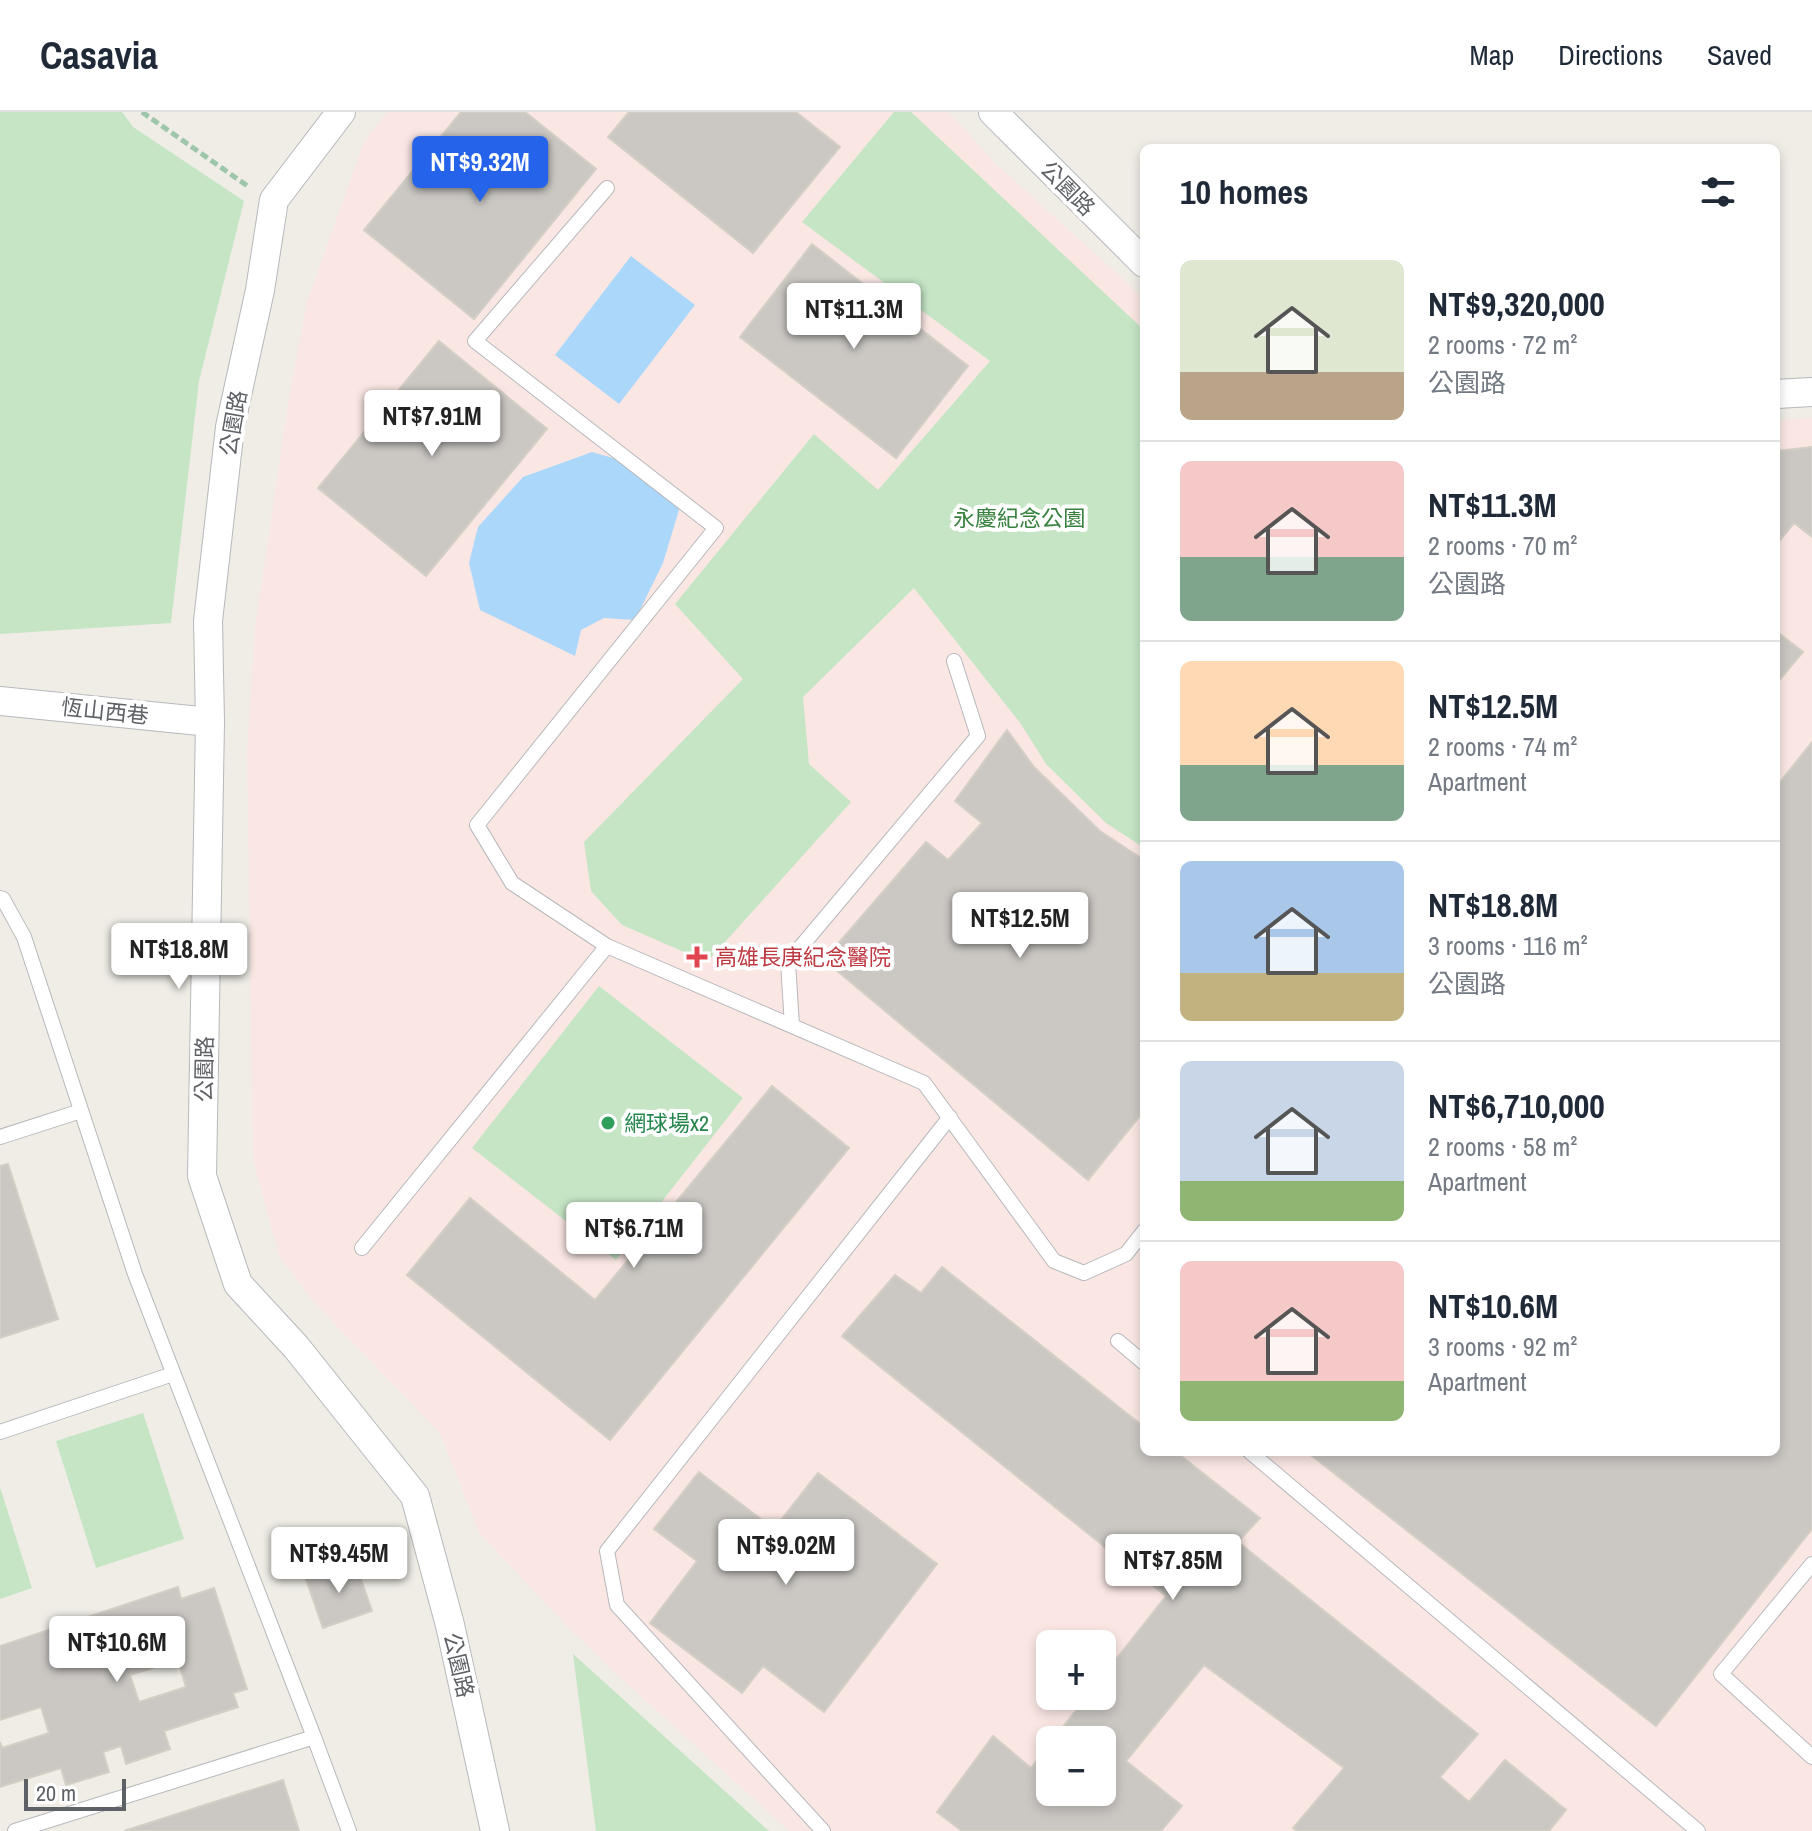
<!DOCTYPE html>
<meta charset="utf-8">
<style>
:root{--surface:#fff;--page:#f2f2f3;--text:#1f2937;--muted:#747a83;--line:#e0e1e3;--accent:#2563eb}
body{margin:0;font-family:"Archivo Narrow","Noto Sans TC",sans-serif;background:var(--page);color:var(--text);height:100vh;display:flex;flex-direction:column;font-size:30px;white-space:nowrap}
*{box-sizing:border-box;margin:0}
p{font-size:26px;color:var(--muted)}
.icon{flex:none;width:44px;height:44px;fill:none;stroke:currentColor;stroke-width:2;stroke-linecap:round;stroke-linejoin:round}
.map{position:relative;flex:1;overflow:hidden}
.details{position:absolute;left:1140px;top:32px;width:640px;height:1312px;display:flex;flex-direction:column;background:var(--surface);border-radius:12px;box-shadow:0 4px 12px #0003}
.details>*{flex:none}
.tools{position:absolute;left:1036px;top:1518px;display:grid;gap:16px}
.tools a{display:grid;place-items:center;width:80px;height:80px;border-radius:12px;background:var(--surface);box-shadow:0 4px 12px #0003;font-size:40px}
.scale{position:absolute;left:24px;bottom:20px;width:102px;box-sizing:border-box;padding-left:8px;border:4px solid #5e6166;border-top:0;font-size:22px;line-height:28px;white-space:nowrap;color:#5e6166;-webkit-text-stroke:6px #fff;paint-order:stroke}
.price{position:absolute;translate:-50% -68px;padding:0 18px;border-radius:8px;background:#fff;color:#222;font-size:26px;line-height:52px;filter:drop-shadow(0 2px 4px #0008)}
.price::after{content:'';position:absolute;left:50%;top:48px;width:24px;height:18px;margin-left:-12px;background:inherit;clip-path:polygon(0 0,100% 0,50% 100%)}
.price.current{background:var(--accent);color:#fff}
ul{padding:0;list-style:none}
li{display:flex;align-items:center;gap:24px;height:200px;padding:0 40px}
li+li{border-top:2px solid var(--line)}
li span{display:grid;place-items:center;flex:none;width:224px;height:160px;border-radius:12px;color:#555}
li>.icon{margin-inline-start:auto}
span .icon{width:96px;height:96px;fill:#fffc;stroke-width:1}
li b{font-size:34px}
h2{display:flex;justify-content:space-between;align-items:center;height:96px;padding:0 40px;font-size:34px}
header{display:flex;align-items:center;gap:48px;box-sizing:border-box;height:112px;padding:0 40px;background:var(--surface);border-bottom:2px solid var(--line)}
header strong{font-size:38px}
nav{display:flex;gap:44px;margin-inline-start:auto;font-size:28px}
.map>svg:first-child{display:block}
</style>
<header>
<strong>Casavia</strong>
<nav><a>Map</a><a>Directions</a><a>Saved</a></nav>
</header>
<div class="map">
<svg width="1812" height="1719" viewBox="0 0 1812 1719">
<rect width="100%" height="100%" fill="#efede6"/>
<path fill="#fae7e4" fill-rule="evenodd" d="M388 0H949L994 50 1144 186V1340H1776V308L1812 306V1719H789L613 1559 565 1512 479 1421 440 1321 317 1194 279 1144 253 1048 247 641 255 516 289 285 307 190 364 29ZM1050 1532H1102V1584H1050ZM1050 1628H1102V1680H1050Z"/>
<path fill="#c5e5c5" d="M0 0H122L133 15 244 89 199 269 171 511 0 522Z
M894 0H911L1144 218V736L1106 711 1046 652 1021 612 914 476 803 585 809 652 851 690 707 850 622 813 591 779 584 730 743 567 675 492 814 322 878 378 990 249 802 110Z
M599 874 743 986 616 1148 472 1036Z
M143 1301 184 1427 96 1456 56 1329Z
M0 1375 32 1476 0 1487Z
M573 1542 769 1719H596Z"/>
<path fill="#abd7fb" d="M631 144 695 193 619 292 555 243Z
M592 340 620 348 657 369 679 398 663 451 635 508 604 506 581 518 575 544 480 498 469 451 478 415 523 365Z"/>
<path fill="#cbc8c4" stroke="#d4cfc5" stroke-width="2" fill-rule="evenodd" d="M461 0H525L596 57 474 207 364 118Z
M629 0H796L840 35 753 141 608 25Z
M812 132 968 254 896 346 740 225Z
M439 229 547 317 426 464 318 376Z
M1812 335V425L1794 411 1776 433V339Z
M1776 519 1803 540 1776 572Z
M1007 618 1034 655 1100 719 1144 748V999L1088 1068 824 848 926 730 948 748 982 711 955 689Z
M1812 630V1417L1656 1614 1307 1340H1776V675Z
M772 974 849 1036 610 1328 407 1163 470 1086 595 1188Z
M8 1052 58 1207 0 1226V1054Z
M942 1155 1144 1315V1340H1176L1260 1406 1238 1430 1478 1622 1440 1665 1469 1690 1505 1648 1566 1698 1549 1719H1297L1293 1716 1344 1656 1204 1553 1126 1649 1182 1694 1161 1719H962L937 1700 993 1624 1031 1656 1050 1632V1680H1102V1628H1053L1087 1584H1102V1565L1166 1484 842 1224 895 1163 921 1181Z
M699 1360 774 1417 818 1361 937 1452 824 1600 763 1554 742 1581 650 1511 697 1449 654 1417Z
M355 1450 372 1499 323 1516 306 1467Z
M178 1475 181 1487 214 1476 247 1577 233 1581 238 1595 164 1619 170 1637 126 1652 121 1634 103 1640 109 1660 66 1673 61 1656 0 1675V1630L2 1636 49 1621 41 1595 0 1608V1534ZM178 1548 186 1575 139 1590 130 1563Z
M283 1668 299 1719H124Z"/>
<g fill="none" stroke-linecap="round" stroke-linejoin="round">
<defs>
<path id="lane" d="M607 76 475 229 716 416 477 713 512 771 607 834 924 971 1054 1149 1084 1161 1126 1142 1144 1119
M0 786 3 787 24 825 135 1162 314 1625 15 1719
M792 914 788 850 978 624 954 549
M0 1025 81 999
M362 1136 607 834
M1118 1229 1144 1251
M0 1320 173 1262
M1250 1340 1698 1719
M1812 1452 1721 1562 1812 1645
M314 1625 349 1719
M823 1719 617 1493 607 1439 950 1005"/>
<path id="street" d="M341 0 274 88 260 178 230 315 208 509 210 610 202 1064 238 1172 296 1235 415 1384 450 1513 495 1719
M993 0 1144 151
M1776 282 1812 280
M0 589 210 610"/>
</defs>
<use href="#lane" stroke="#b7b8bc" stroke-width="16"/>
<use href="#street" stroke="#b7b8bc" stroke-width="30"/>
<path stroke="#9ec6aa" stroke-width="5" stroke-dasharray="8 4" stroke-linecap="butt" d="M142 0 249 75"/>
<use href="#lane" stroke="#fff" stroke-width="14"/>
<use href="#street" stroke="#fff" stroke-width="28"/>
</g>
<path fill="#e0444e" stroke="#fff" stroke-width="3" d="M693 833h8v8h8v8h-8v8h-8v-8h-8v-8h8z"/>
<circle fill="#2e9e5b" stroke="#fff" stroke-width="3" cx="608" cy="1011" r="8"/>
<g text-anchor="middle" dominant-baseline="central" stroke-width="8" stroke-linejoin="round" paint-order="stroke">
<g font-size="22" fill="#5e6166" stroke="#fff">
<text transform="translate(1068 76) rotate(45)">公園路</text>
<text transform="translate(233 311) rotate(-80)">公園路</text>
<text transform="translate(105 599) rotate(6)">恆山西巷</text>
<text transform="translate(204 957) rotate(-89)">公園路</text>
<text transform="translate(459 1553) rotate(77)">公園路</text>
</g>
<g font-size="22" fill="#39813e" stroke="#fff">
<text x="1019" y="406">永慶紀念公園</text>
</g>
<g font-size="22" fill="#be3a42" stroke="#fff" text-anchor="start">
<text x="715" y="845">高雄長庚紀念醫院</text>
</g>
<g font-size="22" fill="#27864d" stroke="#fff" text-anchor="start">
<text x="624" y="1011">網球場x2</text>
</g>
</g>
</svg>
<div class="tools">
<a>+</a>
<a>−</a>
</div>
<div class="scale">20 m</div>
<b class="price current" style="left:480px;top:92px">NT$9.32M</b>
<b class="price" style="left:854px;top:239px">NT$11.3M</b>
<b class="price" style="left:432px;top:346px">NT$7.91M</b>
<b class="price" style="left:1020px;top:848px">NT$12.5M</b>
<b class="price" style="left:179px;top:879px">NT$18.8M</b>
<b class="price" style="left:634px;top:1158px">NT$6.71M</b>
<b class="price" style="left:786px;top:1475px">NT$9.02M</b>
<b class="price" style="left:339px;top:1483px">NT$9.45M</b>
<b class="price" style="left:1173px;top:1490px">NT$7.85M</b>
<b class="price" style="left:117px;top:1572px">NT$10.6M</b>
<section class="details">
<h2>10 homes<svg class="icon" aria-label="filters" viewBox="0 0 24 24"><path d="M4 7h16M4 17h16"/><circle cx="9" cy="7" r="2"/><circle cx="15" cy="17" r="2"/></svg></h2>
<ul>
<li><span style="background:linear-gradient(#dfe7d0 70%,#b9a48a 0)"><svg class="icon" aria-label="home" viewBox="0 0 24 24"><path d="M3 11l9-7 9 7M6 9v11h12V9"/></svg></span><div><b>NT$9,320,000</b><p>2 rooms · 72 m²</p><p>公園路</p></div></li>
<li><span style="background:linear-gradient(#f6c9c9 60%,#7fa58c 0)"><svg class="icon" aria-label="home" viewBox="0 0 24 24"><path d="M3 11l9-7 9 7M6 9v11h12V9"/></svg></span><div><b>NT$11.3M</b><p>2 rooms · 70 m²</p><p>公園路</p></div></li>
<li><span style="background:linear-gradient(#ffd9b3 65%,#7fa58c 0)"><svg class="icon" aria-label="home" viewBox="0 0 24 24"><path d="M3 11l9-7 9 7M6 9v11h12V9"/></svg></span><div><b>NT$12.5M</b><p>2 rooms · 74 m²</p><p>Apartment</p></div></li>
<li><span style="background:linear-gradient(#a9c7e8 70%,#c2b280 0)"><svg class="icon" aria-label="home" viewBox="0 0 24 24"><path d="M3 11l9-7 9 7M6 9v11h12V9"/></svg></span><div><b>NT$18.8M</b><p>3 rooms · 116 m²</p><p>公園路</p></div></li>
<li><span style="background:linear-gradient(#c9d6e8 75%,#8fb573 0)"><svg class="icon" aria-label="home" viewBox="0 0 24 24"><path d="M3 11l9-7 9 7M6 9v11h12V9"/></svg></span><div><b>NT$6,710,000</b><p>2 rooms · 58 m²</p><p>Apartment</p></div></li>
<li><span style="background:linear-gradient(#f6c9c9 75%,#8fb573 0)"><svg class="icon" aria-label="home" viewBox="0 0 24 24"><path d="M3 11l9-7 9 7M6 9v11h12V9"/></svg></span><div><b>NT$10.6M</b><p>3 rooms · 92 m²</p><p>Apartment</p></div></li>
</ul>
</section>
</div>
